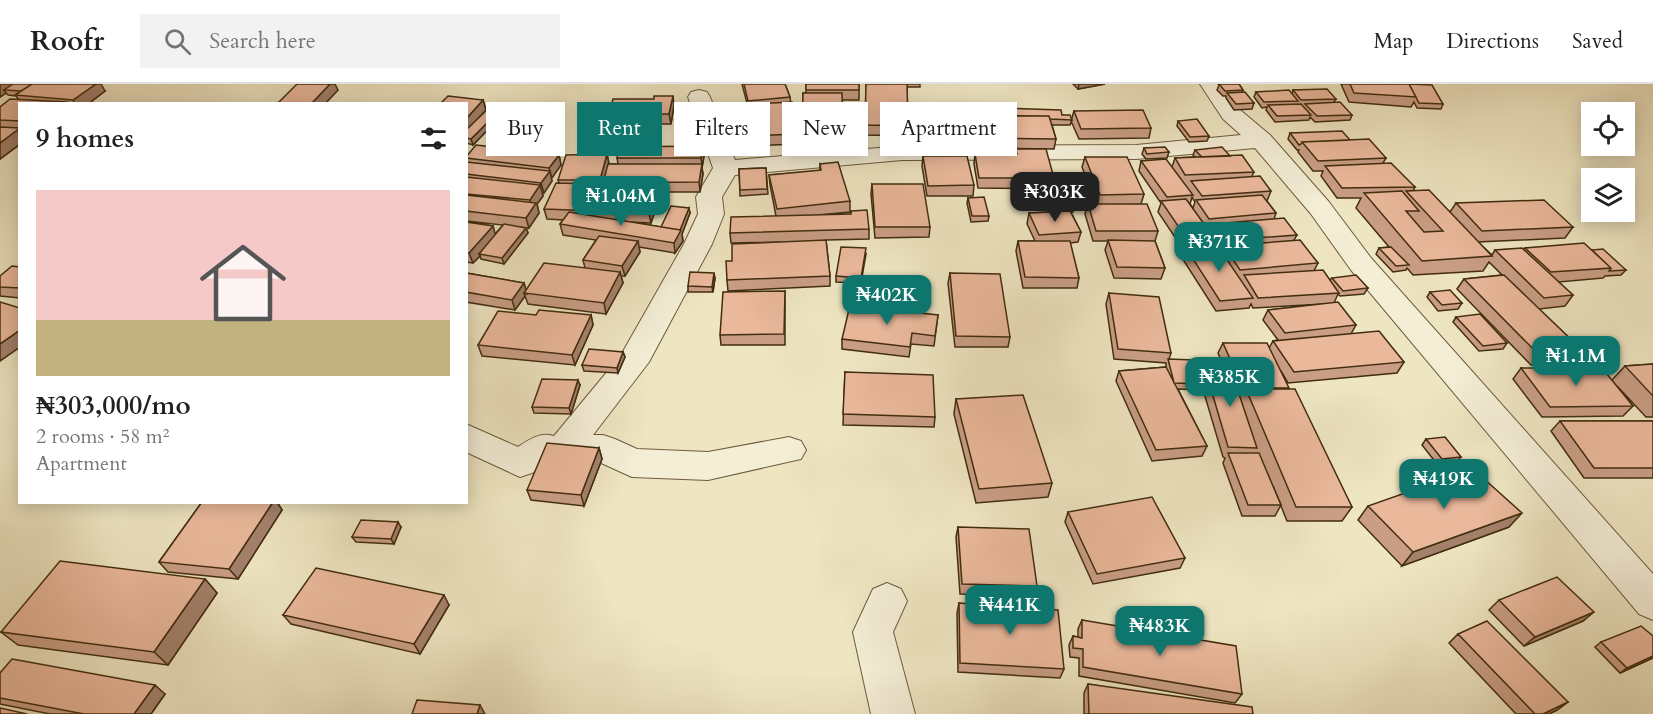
<!DOCTYPE html>
<meta charset="utf-8">
<style>
:root{--surface:#fff;--page:#f2f2f2;--text:#202124;--muted:#757577;--line:#e0e0e0;--accent:#0f766e}
body{margin:0;font-family:Cardo,serif;background:var(--page);color:var(--text);height:100vh;display:flex;flex-direction:column;font-size:22px;white-space:nowrap}
*{box-sizing:border-box;margin:0}
p{font-size:20px;color:var(--muted)}
.icon{flex:none;width:33px;height:33px;fill:none;stroke:currentColor;stroke-width:2;stroke-linecap:round;stroke-linejoin:round}
.map{position:relative;flex:1;overflow:hidden}
.side{position:absolute;left:18px;top:18px;width:450px;height:402px;display:flex;flex-direction:column;background:var(--surface);border-radius:0px;box-shadow:0 3px 15px #0003}
.side>*{flex:none}
.banner{position:absolute;left:486px;top:18px;width:570px;height:54px;display:flex;gap:12px}
.buttons{position:absolute;left:1581px;top:18px;display:grid;gap:12px}
.buttons a{display:grid;place-items:center;width:54px;height:54px;border-radius:0px;background:var(--surface);box-shadow:0 3px 15px #0003;font-size:30px}
.price{position:absolute;translate:-50% -51px;padding:0 14px;border-radius:12px;background:var(--accent);color:#fff;font-size:20px;line-height:39px;filter:drop-shadow(0 2px 3px #0008)}
.price::after{content:'';position:absolute;left:50%;top:36px;width:18px;height:14px;margin-left:-9px;background:inherit;clip-path:polygon(0 0,100% 0,50% 100%)}
.price.active{background:#222;color:#fff}
ul{padding:0;list-style:none}
li{display:grid;align-content:center;gap:12px;height:318px;padding:0 18px}
li+li{border-top:2px solid var(--line)}
li span{display:grid;place-items:center;height:186px;border-radius:0px;color:#555}
li>.icon{margin-inline-start:auto}
span .icon{width:108px;height:108px;fill:#fffc;stroke-width:1}
li b{font-size:26px}
h2{display:flex;justify-content:space-between;align-items:center;height:72px;padding:0 18px;font-size:26px}
.chip{padding:0 21px;border-radius:0px;background:var(--surface);box-shadow:0 3px 15px #0003;font-size:21px;line-height:54px}
.chip.active{background:var(--accent);color:#fff}
header{display:flex;align-items:center;gap:36px;box-sizing:border-box;height:84px;padding:0 30px;background:var(--surface);border-bottom:2px solid var(--line)}
header strong{font-size:28px}
nav{display:flex;gap:33px;margin-inline-start:auto;font-size:21px}
.search{width:420px;height:54px;background:var(--page);display:flex;align-items:center;gap:15px;box-sizing:border-box;padding:0 21px;border-radius:0px;color:var(--muted);font-size:22px}
.map>svg:first-child{display:block}
</style>
<header>
<strong>Roofr</strong>
<div class="search"><svg class="icon" aria-label="search" viewBox="0 0 24 24"><circle cx="10" cy="10" r="6"/><path d="M15 15l6 6"/></svg>Search here</div>
<nav><a>Map</a><a>Directions</a><a>Saved</a></nav>
</header>
<div class="map">
<svg width="1653" height="630" viewBox="0 0 1653 630">
<rect width="100%" height="100%" fill="#eee5c1"/>
<filter id="stains"><feTurbulence type="fractalNoise" baseFrequency=".00333" numOctaves="4"/><feColorMatrix values="0 0 0 0 .2 0 0 0 0 .09 0 0 0 0 .02 0 0 0 .5 -.17"/></filter>
<radialGradient id="worn" r=".72"><stop offset=".6" stop-color="#630" stop-opacity="0"/><stop offset="1" stop-color="#630" stop-opacity=".3"/></radialGradient>
<g fill="none" stroke-linecap="round" stroke-linejoin="round">
<defs>
<path id="minor" d="M1200 0H1222L1239 25 1270 51 1329 118 1371 174 1653 490V536L1639 530 1351 186 1311 130 1255 64 1136 75 902 76 735 91 722 113 724 130 712 160 649 278 593 351H603L615 355 637 365 708 368 789 353 801 357 806 366 801 375 708 396 632 393 599 378 561 380 550 377 532 389 520 393 466 368V340L518 363C530 355 540 348 554 352L621 271 684 160 698 130 696 113 713 84 688 13 691 8 699 6 707 8 710 13 735 76 902 62 1136 61 1241 51 1223 35Z
M887 499 901 505 907 517 893 548 915 630H871L853 548 873 505Z"/>
</defs>
<use href="#minor" stroke="#6d5b3c" stroke-width="2"/>
<use href="#minor" fill="#f4eed7" fill-rule="evenodd"/>
</g>
<path fill="#c99e85" stroke="#422d0f" stroke-width="1.5" fill-rule="evenodd" d="M0 0 105 7 88 20H20V60L0 75V23L19 16 16 12 8 11 6 9 0 13Z
M742 0H785L790 13 795 50V60L753 62 751 27H749Z
M806 0H859V16H842L843 58H802L803 9H806Z
M866 0H920V3H907L908 42V52L865 51Z
M1073 0H1105L1078 5Z
M1218 0H1239L1243 6 1242 8 1254 19 1252 25 1234 26 1226 14V12H1223L1217 6 1219 1Z
M1341 0H1419L1443 20 1441 25 1417 24 1414 18 1411 23 1349 18Z
M1293 6 1336 15 1334 18 1352 31 1350 36 1315 38 1310 33 1309 36 1275 38 1266 26 1267 23 1262 24 1254 13 1256 8 1292 10Z
M483 16 486 26 505 21 506 27 473 61 466 59V20Z
M674 21 671 40H611L609 30Z
M955 23 1000 32H1001V24L1062 31 1072 36 1070 41H1052L1056 55 1054 65 960 64 957 41V38H955Z
M1074 27 1151 44 1149 54 1079 55 1071 37Z
M1178 37 1209 52 1207 57 1189 58 1177 42Z
M1290 49 1350 56 1386 74 1383 79 1415 103 1413 107 1450 128 1456 119 1573 143 1565 154 1478 158 1492 171 1495 166 1524 165 1525 164 1592 166 1626 186 1621 191 1605 192 1603 194 1558 198 1573 211 1565 222 1539 225 1582 266 1573 276 1531 281 1457 205 1464 195 1502 191 1489 178 1483 187 1413 191 1407 184 1406 186 1393 188 1376 170 1379 164 1389 163 1356 124 1361 114H1337L1321 92 1323 87H1313L1298 68 1299 66H1297L1288 55Z
M1144 64 1169 68 1167 74 1146 75 1142 70Z
M1016 65 1054 94 1052 105 978 104 974 80 975 70H1015Z
M1195 66 1230 72 1254 88 1252 92 1271 107 1267 117 1276 129 1274 135 1297 151 1294 156 1318 179 1314 187 1330 196 1332 194 1368 204 1364 210 1340 212 1338 210 1334 219 1356 241 1351 250 1404 278 1397 289 1288 299 1281 287 1288 305 1352 423 1342 437H1287L1273 402 1281 421 1275 432H1242L1223 379 1225 374 1223 373 1199 292 1204 281 1224 283 1218 269 1223 259 1269 264 1273 257 1278 256 1263 236 1268 226 1324 220 1253 224 1251 220 1249 224 1216 227 1182 174 1185 168 1158 128 1161 119 1139 87 1141 77 1172 83 1175 74 1195 73 1193 71ZM1192 113 1195 118 1193 124 1190 120ZM1217 159 1222 167 1216 161Z
M607 70 609 80H618L617 74 704 72 702 84 703 90 700 108H659L660 112 651 139 631 138 661 143 690 129 682 150 683 157 675 169 639 163 640 168 625 192H621L623 199 606 230 528 220 525 212 515 226 466 218V189L524 199 526 206 585 184 583 176 596 156 563 151 560 140 563 136 547 135 544 125 559 99 558 96Z
M559 71 561 81 551 94 552 97 544 109H542L543 112 537 120 539 129 529 144 518 143 526 144 528 149 504 180 481 175 480 172 473 179 466 178V138L493 142 495 150 503 141 466 137V73Z
M923 72 974 101 973 112H927L922 82Z
M1085 73 1144 110 1141 120 1158 147 1155 157 1165 184 1161 195 1114 194 1105 166 1108 157H1093L1085 130 1088 120H1096L1082 83Z
M820 80 850 117V128L818 131 851 130V127L869 145V155L826 156 830 192V202L728 207 727 196 732 177 782 158 731 159 730 149 776 132 770 101 769 91 820 87Z
M766 84 768 110 740 112 739 85Z
M872 100 930 143 929 153 875 154 871 110Z
M1049 105 1075 123 1073 128H1071L1081 148 1078 158 1070 159 1079 194 1077 204H1023L1016 167 1018 157H1035L1027 140 1029 129 1052 128 1048 110Z
M968 114 989 132 988 137 971 138 967 119Z
M866 170 861 199 836 198V192Z
M20 183V214L0 212V192Z
M950 189 1010 253 1008 263H955L948 199Z
M715 194 713 208H688V202Z
M785 207V261H721L720 251Z
M1430 208 1462 219 1458 225 1438 227 1427 213Z
M1109 209 1171 269 1169 275 1201 300 1199 306 1178 305 1207 362 1202 372 1152 377 1116 297 1119 287 1166 283V279L1114 275 1106 220Z
M536 231H591L593 241 575 281 482 272 478 261Z
M938 231 934 262 911 260 909 273 842 265V255Z
M1456 233 1507 259 1503 265 1479 267 1453 238Z
M623 268 625 273 618 289 584 287 582 281Z
M1653 280V333H1646L1617 302 1633 322 1623 332 1542 333 1513 295 1521 284 1612 296 1625 282Z
M845 288 935 333 934 343 843 341Z
M580 301 571 330 534 329 532 323Z
M956 315 1052 399 1048 413 976 419 954 330Z
M1560 337H1653V394H1584L1551 347Z
M1426 355 1461 373 1456 378 1437 380 1422 361Z
M599 364 602 375 584 422 531 416 527 406Z
M202 418H277L282 426 238 495 168 488 159 478Z
M1368 422 1509 443 1402 482 1358 436Z
M1068 428 1185 474 1180 484 1093 500 1065 438Z
M401 443 394 460 356 458 352 453Z
M958 443 1037 502 1034 512 960 510 956 453Z
M205 495 217 509 168 581 18 561 1 548Z
M1499 516 1583 537 1524 562 1489 526Z
M959 519 1064 585 1060 594 958 588 957 529Z
M449 521 420 570 291 540 283 531Z
M1082 536 1242 610 1235 619 1079 592V574L1070 573 1069 561 1073 552 1078 553V545Z
M1458 550 1568 618 1557 626 1549 630H1516L1449 559Z
M1653 552V574L1620 589 1595 563 1601 558Z
M0 589 165 610 151 630H50L0 620Z
M1088 600 1253 630H1084V609Z"/>
<path fill="#a4816c" stroke="#422d0f" stroke-width="1.5" d="M0 0H18L4 6 6 9 0 13Z
M96 0H101L105 7 88 20H75L73 16Z
M330 0H335L338 6 325 20H311Z
M1079 0H1105L1078 5Z
M673 12 674 21 671 40 669 30Z
M483 16 486 26 466 48V35Z
M505 21 506 27 473 61 471 55Z
M20 44V60L0 75V59Z
M703 62 704 72 702 84 703 90 700 108 699 98 702 80 701 74Z
M607 70 609 80 603 99 604 101 603 106 600 96Z
M559 71 561 81 552 94 549 84Z
M550 87 552 97 544 109 541 99Z
M540 101 543 112 537 120 539 129 529 144 526 134 532 125 530 116Z
M658 102 660 112 651 139 649 129Z
M689 124 690 129 682 150 683 157 675 169 674 159Z
M493 142 496 153 479 170 480 172 473 179 469 169Z
M526 144 528 149 504 180 502 174Z
M638 157 640 168 625 192 622 182Z
M620 188 623 199 606 230 604 219Z
M714 189 715 194 713 208 712 203Z
M524 199 527 210 524 209 525 212 515 226 512 216Z
M591 231 593 241 575 281 572 271Z
M20 246V263L0 277V260Z
M623 268 625 273 618 289 617 284Z
M578 296 580 301 571 330 569 324Z
M599 364 602 375 584 422 581 411Z
M273 418H277L282 426 238 495 229 485Z
M1522 429 1509 443 1402 482 1413 468Z
M398 438 401 443 394 460 391 455Z
M205 495 217 509 168 581 154 568Z
M444 511 449 521 420 570 414 560Z
M1594 528 1583 537 1524 562 1535 553Z
M1653 572V574L1620 589 1627 584Z
M155 601 165 610 151 630H134Z
M1568 618 1557 626 1549 630H1543Z
M480 621 485 630H477Z"/>
<path fill="#eab89b" stroke="#422d0f" stroke-width="1.5" d="M13 0H32L21 7 4 6Z
M32 0H96L73 16 15 11Z
M297 0H330L311 20H277Z
M744 0H785L790 13 748 17Z
M806 0H859V6H806Z
M866 0H907L908 42 865 41Z
M1219 0H1239L1243 6 1225 7Z
M1350 0H1409L1416 13 1354 9Z
M1409 0 1432 1 1443 20 1419 19Z
M1327 5 1336 15 1301 16 1293 6Z
M1289 6 1298 17 1264 18 1256 8Z
M1245 8 1254 19 1236 20 1227 9Z
M803 9H842L843 48H802Z
M448 12 483 16 466 35V20H440Z
M654 12H673L669 30H609L613 15H654Z
M10 15 67 18 65 20H20V37L0 36V23Z
M792 18 795 50 752 52 751 20Z
M1340 18 1352 31 1317 32 1305 20Z
M493 20 505 21 471 55 466 54V46Z
M1301 20 1311 31 1277 32 1268 21Z
M955 23 998 24 1000 32 958 31V32H956Z
M1001 24 1061 26 1062 31H1070L1072 36 1050 35 1049 32H1003Z
M1143 26 1151 44 1081 45 1074 27Z
M958 31 1049 32 1056 55 961 54Z
M1197 35 1209 52 1190 53 1178 37Z
M0 43 20 44 0 59Z
M1342 47 1350 56 1302 58 1301 60 1299 61 1290 49Z
M1369 55 1386 74 1318 77 1302 58Z
M476 61 559 71 549 84 466 74V73Z
M703 62 701 74H617L620 63Z
M1165 63 1169 68 1147 70 1144 64Z
M1222 63 1230 72 1202 73 1195 66Z
M1016 65H1046L1054 94H979L975 70H1017Z
M607 70 600 96H558L566 71Z
M1242 71 1254 88 1185 91 1175 74Z
M923 72H967L974 101 928 102Z
M1085 73H1127L1144 110 1100 111Z
M1166 75 1193 111 1167 113 1141 77Z
M466 78 550 87 541 99 466 90Z
M838 78 850 117 777 125 769 91 821 86 820 80Z
M1391 79 1415 103 1342 104 1325 82Z
M608 80H702L699 98 603 99Z
M766 84 767 105 740 106 739 85Z
M1260 92 1271 107 1202 112 1191 97Z
M466 93 540 101 530 116 466 110Z
M556 99 658 102 649 129 544 125Z
M872 100H923L930 143H875Z
M1049 105H1070L1075 123 1054 122Z
M1429 106 1492 172 1422 177 1364 109 1402 107 1419 127H1406L1424 148 1443 147 1406 107Z
M466 111 536 119 526 134 466 127Z
M1262 111 1276 129 1209 135 1196 116Z
M984 113 989 132H972L968 114Z
M1186 115 1217 158 1191 161 1161 117Z
M1544 116 1573 143 1482 147 1456 119Z
M1088 120H1147L1158 147H1096Z
M671 122 689 124 680 146 661 143Z
M867 126 869 145 730 149 731 133 851 130V127Z
M1070 127 1081 148 1039 151 1029 129Z
M569 128 681 146 674 159 560 140Z
M1284 134 1297 151 1226 156 1215 140Z
M466 138 493 142 469 169 466 168Z
M504 140 526 144 502 174 479 170Z
M599 152 638 157 622 182 583 176Z
M826 156 830 192 727 196 726 177H732V160Z
M1108 156 1155 157 1165 184 1117 183Z
M1300 156 1318 179 1240 186 1224 162Z
M1018 157H1070L1079 194 1025 193Z
M1584 159 1611 184 1551 188 1525 164Z
M1217 161 1253 214 1220 217 1186 164Z
M841 163 866 164 861 194 836 192Z
M1391 163 1409 181 1396 182 1379 164Z
M1522 164 1573 211 1544 214 1495 166Z
M1603 165 1626 186 1609 187 1611 184 1592 166Z
M544 179 620 188 604 219 524 209Z
M12 182 20 183V204L0 203V192Z
M1323 186 1339 209 1258 214 1244 191Z
M690 188 714 189 712 203 688 202Z
M466 189 524 199 512 216 466 208Z
M950 189 1000 190 1010 253 956 252Z
M1356 191 1368 204 1343 207 1332 194Z
M1504 191 1582 266 1539 271 1464 195Z
M1450 206 1462 219 1442 221 1430 208Z
M785 207 784 250 720 251 723 208Z
M1109 209 1159 213 1171 269 1118 265Z
M0 218 20 224V246L0 260Z
M1338 218 1356 241 1285 249 1268 226Z
M850 221 938 231 935 252 912 249 910 263 842 255Z
M539 226 591 231 572 271 478 261 498 227 536 231Z
M1480 230 1507 259 1483 262 1456 233Z
M1379 247 1404 278 1294 288 1273 257Z
M1223 259H1267L1289 304H1243Z
M589 265 623 268 617 284 582 281Z
M1168 275 1194 276 1201 300 1174 299Z
M1653 280V312L1625 282Z
M1204 281 1230 283 1257 364 1228 363Z
M1166 283 1207 362 1156 366 1119 287Z
M1521 284H1602L1633 322 1550 323Z
M845 288 933 291 935 333 843 330Z
M542 295 578 296 569 324 532 323Z
M1246 305H1295L1352 423H1296Z
M1023 311 1052 399 979 405 956 315Z
M1560 337H1653V384H1594Z
M1445 353 1461 373 1442 375 1426 355Z
M547 359 599 364 581 411 527 406Z
M1228 369H1259L1281 421H1248Z
M1473 385 1522 429 1413 468 1368 422Z
M1152 413 1185 474 1097 490 1068 428Z
M202 418H273L229 485 159 478Z
M361 436 398 438 391 455 352 453Z
M958 443 1029 445 1037 502 962 500Z
M60 477 205 495 154 568 1 548Z
M316 484 444 511 414 560 283 531Z
M1557 493 1594 528 1535 553 1499 516Z
M959 519 1058 526 1064 585 960 579Z
M1082 536 1236 562 1242 610 1083 583V565L1073 564V552L1082 554Z
M1487 537 1568 618 1543 630H1535L1458 550Z
M1641 542 1653 552V572L1627 584 1601 558Z
M12 575 155 601 134 630H84L0 614V589Z
M1088 600 1252 623 1253 630H1089Z
M417 616 480 621 477 630H412Z
M0 624 27 630H0Z"/>
<rect width="100%" height="100%" filter="url(#stains)"/>
<rect width="100%" height="100%" fill="url(#worn)"/>
</svg>
<div class="buttons">
<a><svg class="icon" aria-label="locate" viewBox="0 0 24 24"><circle cx="12" cy="12" r="6"/><path d="M12 2v4M12 18v4M2 12h4M18 12h4"/></svg></a>
<a><svg class="icon" aria-label="layers" viewBox="0 0 24 24"><path d="M12 4l9 5-9 5-9-5zM3 14l9 5 9-5"/></svg></a>
</div>
<b class="price active" style="left:1055px;top:139px">₦303K</b>
<b class="price" style="left:621px;top:143px">₦1.04M</b>
<b class="price" style="left:1219px;top:189px">₦371K</b>
<b class="price" style="left:887px;top:242px">₦402K</b>
<b class="price" style="left:1576px;top:303px">₦1.1M</b>
<b class="price" style="left:1230px;top:324px">₦385K</b>
<b class="price" style="left:1444px;top:426px">₦419K</b>
<b class="price" style="left:1010px;top:552px">₦441K</b>
<b class="price" style="left:1160px;top:573px">₦483K</b>
<div class="banner">
<a class="chip">Buy</a>
<a class="chip active">Rent</a>
<a class="chip">Filters</a>
<a class="chip">New</a>
<a class="chip">Apartment</a>
</div>
<section class="side">
<h2>9 homes<svg class="icon" aria-label="filters" viewBox="0 0 24 24"><path d="M4 7h16M4 17h16"/><circle cx="9" cy="7" r="2"/><circle cx="15" cy="17" r="2"/></svg></h2>
<ul>
<li><span style="background:linear-gradient(#f6c9c9 70%,#c2b280 0)"><svg class="icon" aria-label="home" viewBox="0 0 24 24"><path d="M3 11l9-7 9 7M6 9v11h12V9"/></svg></span><div><b>₦303,000/mo</b><p>2 rooms · 58 m²</p><p>Apartment</p></div></li>
</ul>
</section>
</div>
